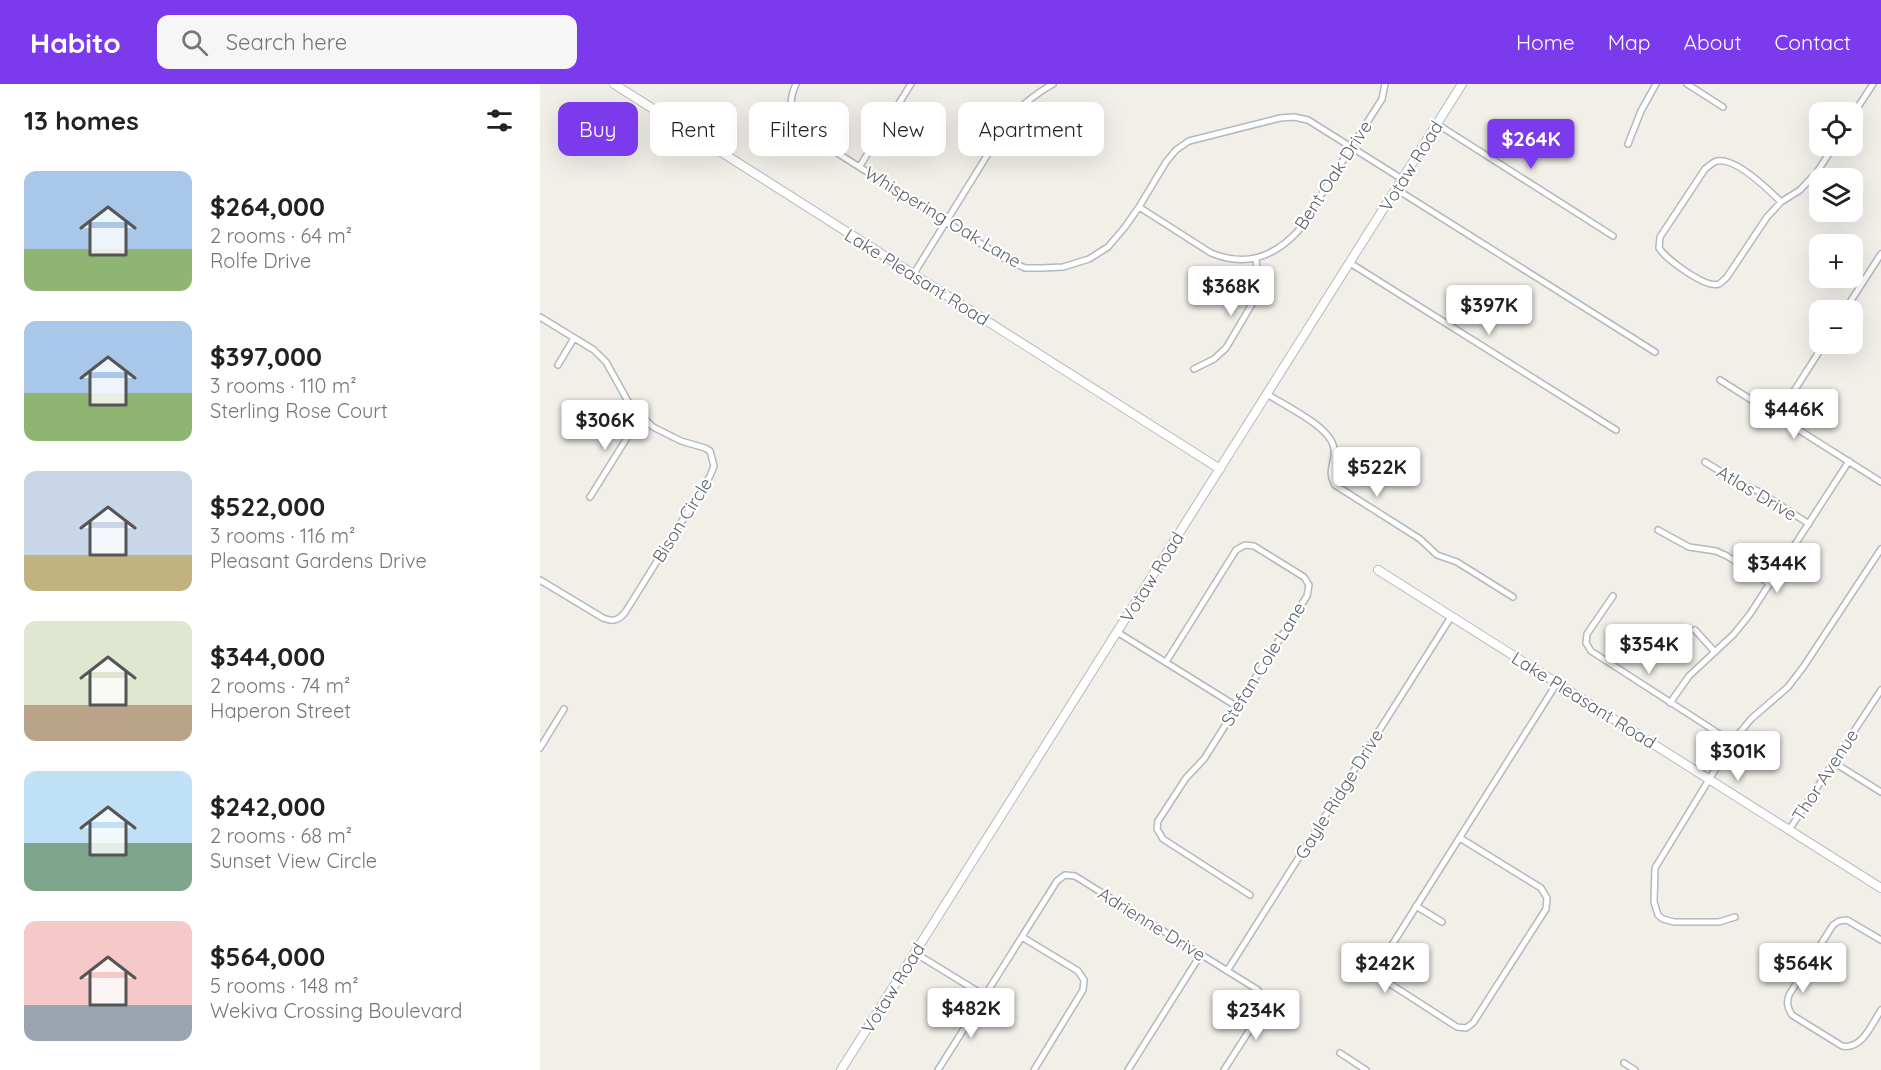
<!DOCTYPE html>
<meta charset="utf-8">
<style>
:root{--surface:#fff;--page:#f6f6f6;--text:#222;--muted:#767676;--accent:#7c3aed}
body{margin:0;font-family:Quicksand,sans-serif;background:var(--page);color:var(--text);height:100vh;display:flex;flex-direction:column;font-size:22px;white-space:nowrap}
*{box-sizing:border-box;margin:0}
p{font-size:20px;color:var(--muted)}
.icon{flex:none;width:33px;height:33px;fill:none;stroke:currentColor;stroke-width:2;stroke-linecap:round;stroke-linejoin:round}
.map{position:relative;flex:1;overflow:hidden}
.panel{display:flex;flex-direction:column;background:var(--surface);width:540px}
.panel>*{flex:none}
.hud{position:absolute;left:18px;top:18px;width:570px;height:54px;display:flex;gap:12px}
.fabs{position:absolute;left:1269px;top:18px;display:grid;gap:12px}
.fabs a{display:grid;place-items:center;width:54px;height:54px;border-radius:12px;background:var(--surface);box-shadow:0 6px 24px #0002;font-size:30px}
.price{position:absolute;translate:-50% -51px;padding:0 14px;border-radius:6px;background:#fff;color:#222;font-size:20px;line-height:39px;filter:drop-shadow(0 2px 3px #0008)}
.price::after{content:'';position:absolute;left:50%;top:36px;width:18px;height:14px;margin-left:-9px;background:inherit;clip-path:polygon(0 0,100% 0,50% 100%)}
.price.selected{background:var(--accent);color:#fff}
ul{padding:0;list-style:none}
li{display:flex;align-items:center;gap:18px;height:150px;padding:0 24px}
li span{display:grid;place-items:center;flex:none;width:168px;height:120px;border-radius:12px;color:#555}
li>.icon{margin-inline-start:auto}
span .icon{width:72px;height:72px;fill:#fffc;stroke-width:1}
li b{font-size:26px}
h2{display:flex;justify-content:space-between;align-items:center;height:72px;padding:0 24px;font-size:26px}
.tag{padding:0 21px;border-radius:12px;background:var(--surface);box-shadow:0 6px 24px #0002;font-size:21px;line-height:54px}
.tag.selected{background:var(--accent);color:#fff}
header{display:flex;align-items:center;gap:36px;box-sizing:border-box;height:84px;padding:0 30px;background:var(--accent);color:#fff}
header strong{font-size:28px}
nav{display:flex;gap:33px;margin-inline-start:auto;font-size:21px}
.search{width:420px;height:54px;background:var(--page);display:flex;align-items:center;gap:15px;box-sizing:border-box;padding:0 21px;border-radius:12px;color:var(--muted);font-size:22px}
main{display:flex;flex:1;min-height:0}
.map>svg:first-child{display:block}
</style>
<header>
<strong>Habito</strong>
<div class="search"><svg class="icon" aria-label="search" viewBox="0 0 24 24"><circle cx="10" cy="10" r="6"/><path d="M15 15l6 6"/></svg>Search here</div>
<nav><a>Home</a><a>Map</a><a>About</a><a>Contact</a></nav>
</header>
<main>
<section class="panel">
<h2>13 homes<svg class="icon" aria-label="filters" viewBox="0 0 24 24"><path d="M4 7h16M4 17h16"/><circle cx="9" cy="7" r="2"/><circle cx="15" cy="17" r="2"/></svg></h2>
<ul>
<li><span style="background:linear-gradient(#a9c7e8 65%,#8fb573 0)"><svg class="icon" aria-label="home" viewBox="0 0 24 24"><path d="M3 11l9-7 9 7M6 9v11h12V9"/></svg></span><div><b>$264,000</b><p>2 rooms · 64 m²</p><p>Rolfe Drive</p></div></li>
<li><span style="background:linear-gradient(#a9c7e8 60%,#8fb573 0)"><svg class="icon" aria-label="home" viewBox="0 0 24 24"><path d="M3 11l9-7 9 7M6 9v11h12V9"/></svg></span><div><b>$397,000</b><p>3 rooms · 110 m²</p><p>Sterling Rose Court</p></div></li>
<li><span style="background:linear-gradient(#c9d6e8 70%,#c2b280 0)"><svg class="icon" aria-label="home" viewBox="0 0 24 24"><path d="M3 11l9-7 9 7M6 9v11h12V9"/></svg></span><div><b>$522,000</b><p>3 rooms · 116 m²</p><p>Pleasant Gardens Drive</p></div></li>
<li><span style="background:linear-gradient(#dfe7d0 70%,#b9a48a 0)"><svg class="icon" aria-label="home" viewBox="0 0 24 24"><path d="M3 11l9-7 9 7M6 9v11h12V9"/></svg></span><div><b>$344,000</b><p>2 rooms · 74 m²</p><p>Haperon Street</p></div></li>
<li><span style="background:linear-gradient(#bfe0f5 60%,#7fa58c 0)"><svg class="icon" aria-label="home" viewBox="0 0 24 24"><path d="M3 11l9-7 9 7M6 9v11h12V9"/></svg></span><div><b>$242,000</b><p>2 rooms · 68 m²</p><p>Sunset View Circle</p></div></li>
<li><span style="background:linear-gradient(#f6c9c9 70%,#9aa5b1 0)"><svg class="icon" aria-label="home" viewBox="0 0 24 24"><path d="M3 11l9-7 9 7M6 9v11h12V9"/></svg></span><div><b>$564,000</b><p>5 rooms · 148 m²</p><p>Wekiva Crossing Boulevard</p></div></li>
</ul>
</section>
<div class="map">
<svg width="1341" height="986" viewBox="0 0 1341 986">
<rect width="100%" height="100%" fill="#f1efe8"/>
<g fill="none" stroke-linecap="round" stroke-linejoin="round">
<defs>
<path id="street" d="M256 0C247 19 251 33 264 48L465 175 485 184H502L523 183 549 175 568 163 585 143 599 123 626 78 636 66 649 57 740 34 754 33 768 36 862 95
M1147 0 1183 23
M1312 32 1333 0
M897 40 1073 152
M1088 60 1101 27 1116 0
M320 82 371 0
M856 105C942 160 1029 213 1115 268
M1241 118C1229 106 1195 73 1177 77 1173 78 1169 82 1165 85L1120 153 1119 164C1126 175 1166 205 1179 200 1182 198 1184 196 1187 193L1227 133 1241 118 1260 106 1277 88 1294 62
M599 123 671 169C705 183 733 174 758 147L842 15 845 0
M810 179 1076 346
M373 191 469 36C482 20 495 10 513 0
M1305 226 1341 170
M0 233 54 266 66 278 90 321 113 343 141 357 165 364 170 367 174 382 170 392 86 527C79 537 73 538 63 534L0 496
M18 281 34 254
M654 285 674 275 686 264 712 220 718 199 716 175
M1180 296 1341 398
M727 310C745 322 792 343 794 365 796 380 786 385 795 401L880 455 897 471 917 478 973 513
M1238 332 1284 260
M1165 378 1201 400 1220 408 1269 440
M50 413 100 333
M1118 446 1149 463 1176 467 1187 472 1230 500
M1073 512 1047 550 1046 559 1051 567 1192 658
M1155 546 1175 568
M577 548 696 622
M626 578 696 466 705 461 714 462 764 493 769 501 767 512 664 675 646 694 618 737 617 745 623 755 710 811
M1130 619 1149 592 1194 550 1210 530 1309 377
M0 664 24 625
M1293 678 1341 708
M1249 746 1341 606
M920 754 1001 804 1007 814 1006 825 933 939 926 944 917 943 841 894 840 880 1017 599
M876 822 902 838
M1195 833 1179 838H1134L1123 835 1118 831 1114 818 1115 784 1192 658 1211 635 1248 603 1264 582 1341 465
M482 853 538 887 544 896 543 906 494 986
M1341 856 1307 836 1299 837 1293 841 1249 911C1246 920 1248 924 1252 931L1302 962C1322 966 1332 940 1341 926
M375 869 445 912
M687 887 911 533
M800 969 826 986
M1084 979 1095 986
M398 986 517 797 525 791 535 792 718 906 723 917 721 928 684 986
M588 986 661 870"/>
<path id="secondary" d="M74 0 680 385
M838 486 1341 804
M301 986 922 0"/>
</defs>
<use href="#street" stroke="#b5b8bc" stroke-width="8"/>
<use href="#secondary" stroke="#b6babf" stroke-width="10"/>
<use href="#street" stroke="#fff" stroke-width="5"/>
<use href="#secondary" stroke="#fff" stroke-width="8"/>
</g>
<g text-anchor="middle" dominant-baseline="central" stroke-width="4.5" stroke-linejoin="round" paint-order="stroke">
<g font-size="18" fill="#5f6368" stroke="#fff">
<text transform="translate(871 82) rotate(-58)">Votaw Road</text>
<text transform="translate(793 91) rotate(-57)">Bent Oak Drive</text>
<text transform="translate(403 133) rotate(31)">Whispering Oak Lane</text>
<text transform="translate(377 193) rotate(32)">Lake Pleasant Road</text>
<text transform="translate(1217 409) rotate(31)">Atlas Drive</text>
<text transform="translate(142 436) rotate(-58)">Bison Circle</text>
<text transform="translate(612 493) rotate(-58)">Votaw Road</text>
<text transform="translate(723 580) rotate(-58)">Stefan Cole Lane</text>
<text transform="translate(1044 616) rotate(32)">Lake Pleasant Road</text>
<text transform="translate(1285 691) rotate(-57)">Thor Avenue</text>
<text transform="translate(799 710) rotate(-58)">Gayle Ridge Drive</text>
<text transform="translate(612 840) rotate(32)">Adrienne Drive</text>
<text transform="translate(353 904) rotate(-58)">Votaw Road</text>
</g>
</g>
</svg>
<div class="fabs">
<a><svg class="icon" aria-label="locate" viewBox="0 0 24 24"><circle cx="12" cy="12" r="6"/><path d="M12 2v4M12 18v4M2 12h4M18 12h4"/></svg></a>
<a><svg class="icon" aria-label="layers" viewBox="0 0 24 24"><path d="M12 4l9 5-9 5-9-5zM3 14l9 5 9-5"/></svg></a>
<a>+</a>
<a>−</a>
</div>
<b class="price selected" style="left:991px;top:86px">$264K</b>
<b class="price" style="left:691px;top:233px">$368K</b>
<b class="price" style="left:949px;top:252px">$397K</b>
<b class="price" style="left:1254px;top:356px">$446K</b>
<b class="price" style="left:65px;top:367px">$306K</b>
<b class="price" style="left:837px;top:414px">$522K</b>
<b class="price" style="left:1237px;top:510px">$344K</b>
<b class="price" style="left:1109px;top:591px">$354K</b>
<b class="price" style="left:1198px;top:698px">$301K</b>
<b class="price" style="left:845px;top:910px">$242K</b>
<b class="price" style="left:1263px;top:910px">$564K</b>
<b class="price" style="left:431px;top:955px">$482K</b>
<b class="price" style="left:716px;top:957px">$234K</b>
<div class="hud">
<a class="tag selected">Buy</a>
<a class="tag">Rent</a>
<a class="tag">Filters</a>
<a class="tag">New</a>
<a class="tag">Apartment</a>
</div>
</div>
</main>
